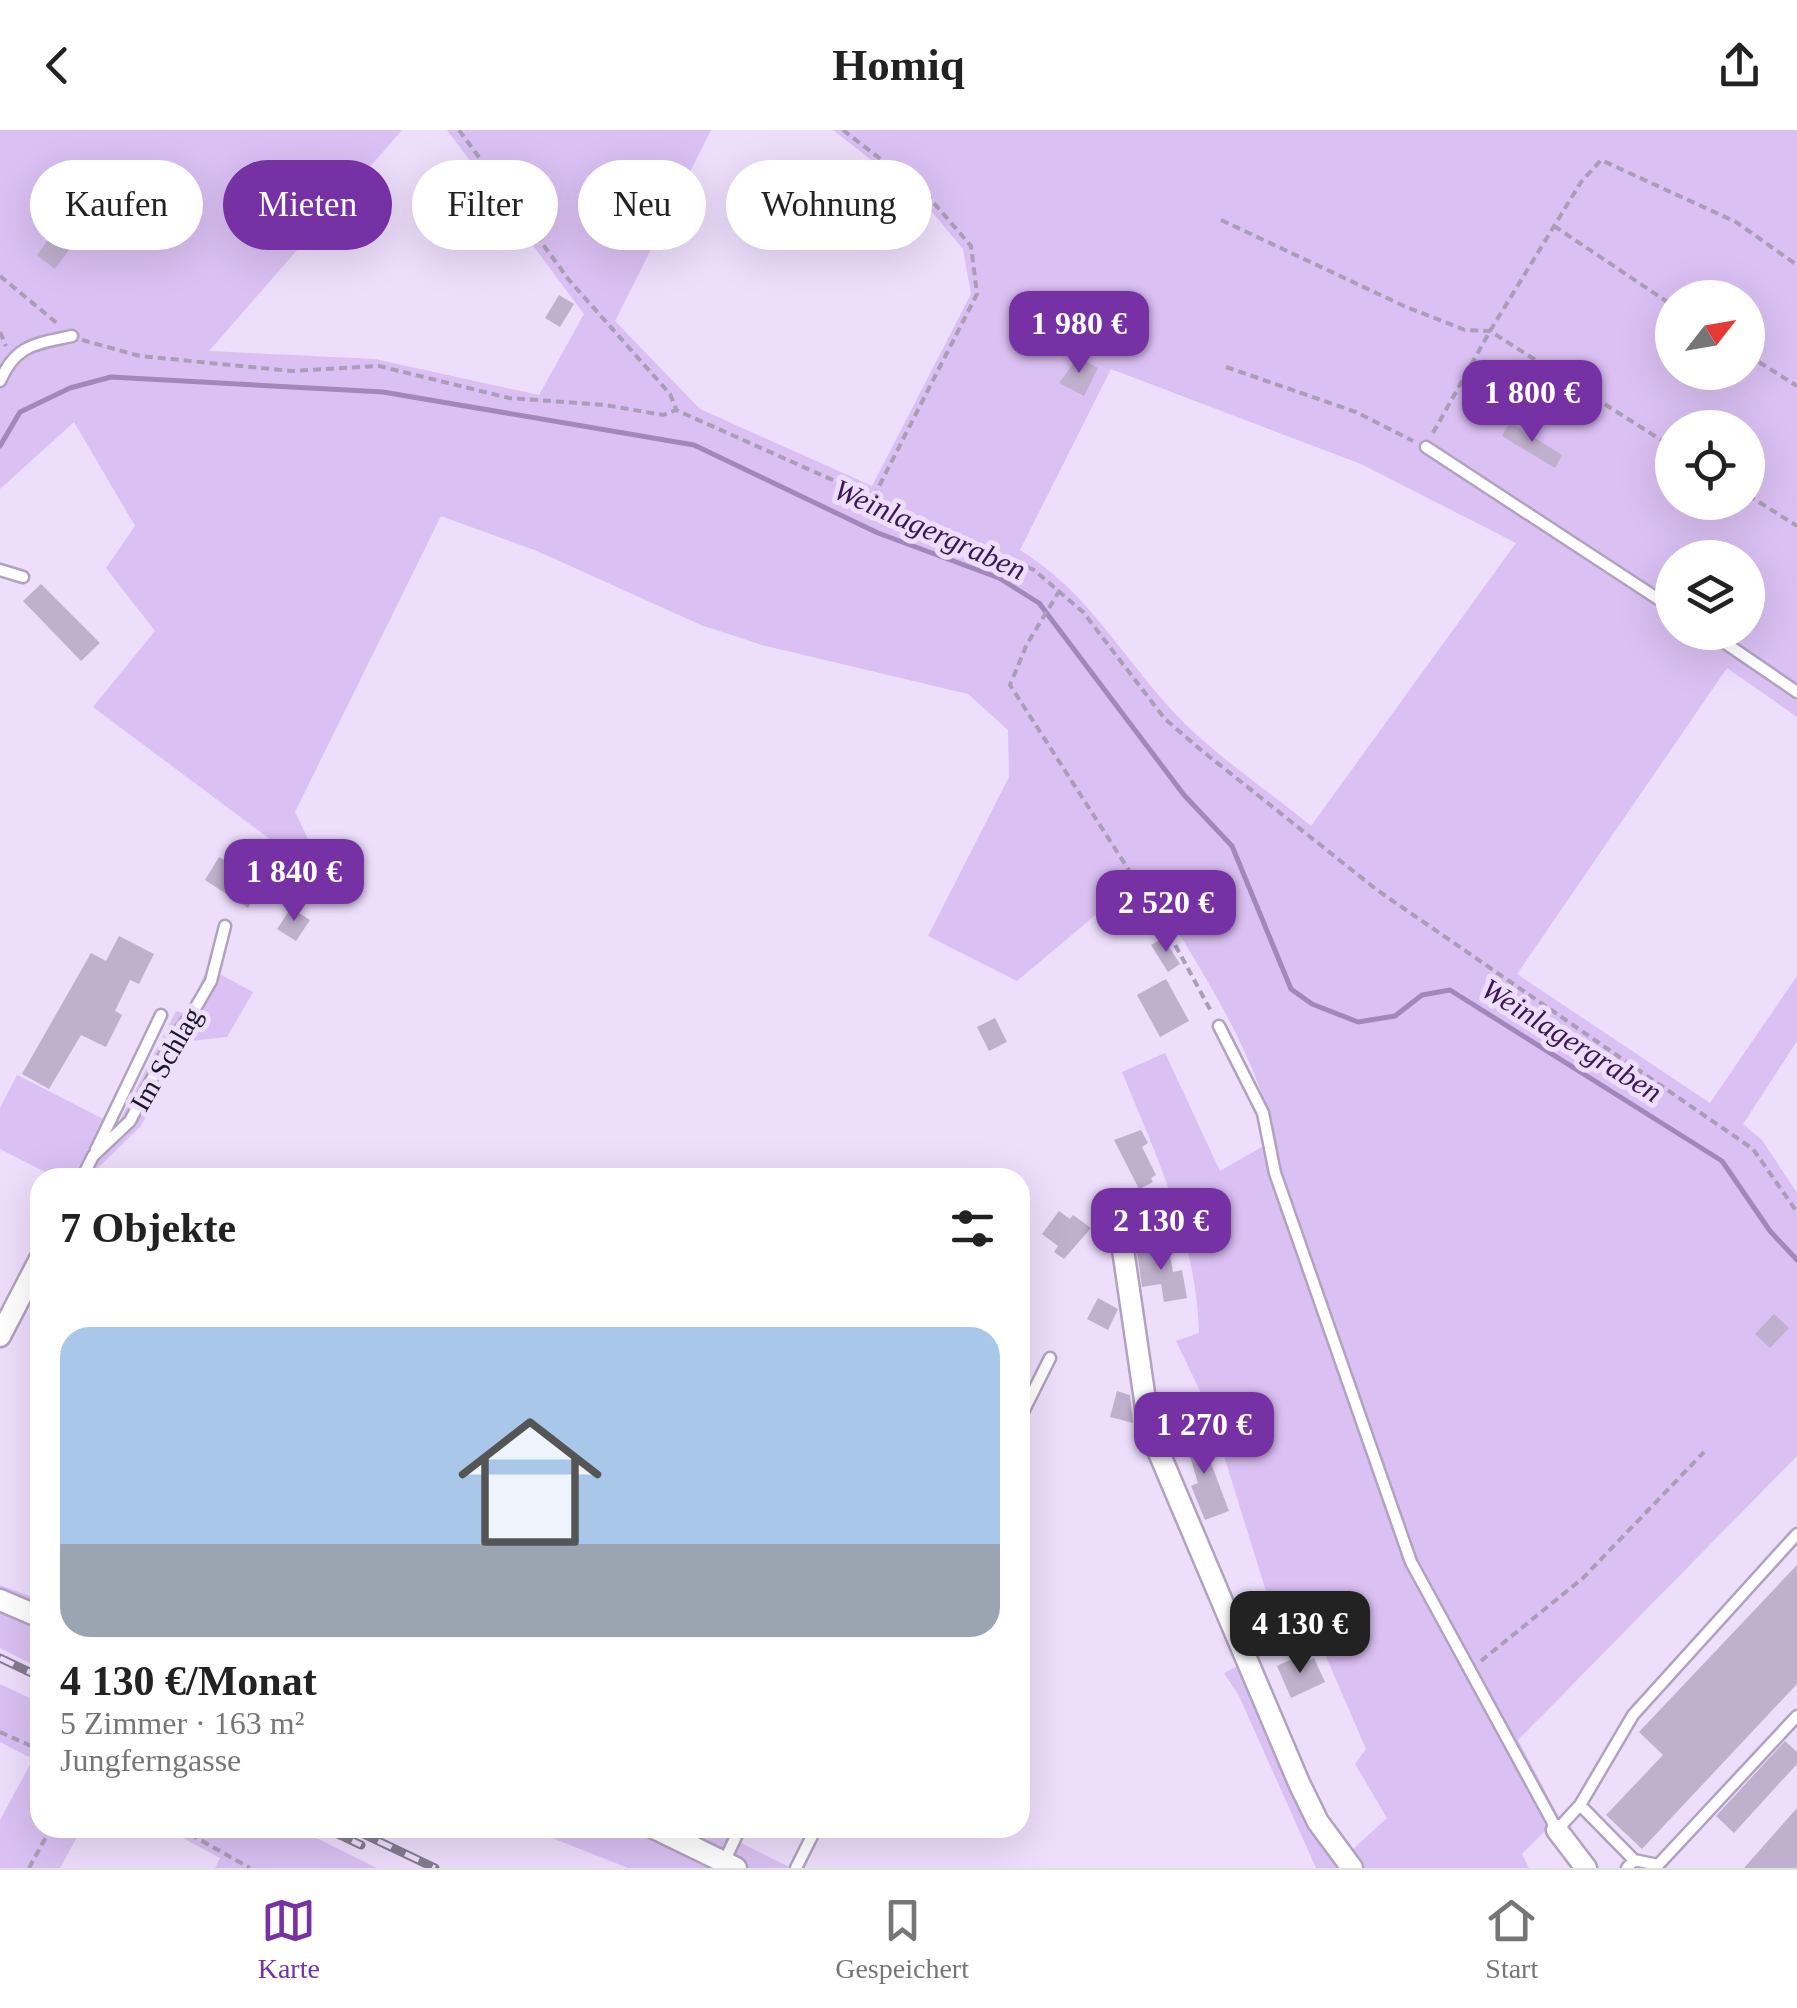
<!DOCTYPE html>
<html lang="de">
<meta charset="utf-8">
<style>
:root{--surface:#fff;--page:#f2f2f2;--text:#222;--muted:#767676;--line:#e0e0e0;--accent:#7631a4}
body{margin:0;font-family:"Times New Roman",serif;background:var(--page);color:var(--text);height:100vh;display:flex;flex-direction:column;font-size:38px;white-space:nowrap}
*{box-sizing:border-box;margin:0}
p{font-size:32px;color:var(--muted)}
.icon{flex:none;width:55px;height:55px;fill:none;stroke:currentColor;stroke-width:2;stroke-linecap:round;stroke-linejoin:round}
.map{position:relative;flex:1;overflow:hidden}
.details{position:absolute;left:30px;top:1038px;width:1000px;height:670px;display:flex;flex-direction:column;background:var(--surface);border-radius:30px;box-shadow:0 10px 40px #0002}
.details>*{flex:none}
.hud{position:absolute;left:30px;top:30px;width:1000px;height:90px;display:flex;gap:20px}
.needle{width:65px;rotate:59deg}
.tools{position:absolute;left:1655px;top:150px;display:grid;gap:20px}
.tools a{display:grid;place-items:center;width:110px;height:110px;border-radius:50%;background:var(--surface);box-shadow:0 10px 40px #0002;font-size:50px}
.price{position:absolute;translate:-50% -85px;padding:0 22px;border-radius:20px;background:var(--accent);color:#fff;font-size:32px;line-height:65px;filter:drop-shadow(0 2px 5px #0008)}
.price::after{content:'';position:absolute;left:50%;top:60px;width:30px;height:22px;margin-left:-15px;background:inherit;clip-path:polygon(0 0,100% 0,50% 100%)}
.price.current{background:#222;color:#fff}
ul{padding:0;list-style:none}
li{display:grid;align-content:center;gap:20px;height:530px;padding:0 30px}
li span{display:grid;place-items:center;height:310px;border-radius:30px;color:#555}
li>.icon{margin-inline-start:auto}
span .icon{width:180px;height:180px;fill:#fffc;stroke-width:1}
li b{font-size:42px}
h2{display:flex;justify-content:space-between;align-items:center;height:120px;padding:0 30px;font-size:42px}
.chip{padding:0 35px;border-radius:45px;background:var(--surface);box-shadow:0 10px 40px #0002;font-size:35px;line-height:90px}
.chip.current{background:var(--accent);color:#fff}
header{display:flex;justify-content:space-between;align-items:center;height:130px;padding:0 30px;background:var(--surface);font-size:45px;font-weight:600}
.menu{display:flex;justify-content:space-around;align-items:center;height:140px;border-top:2px solid var(--line);background:var(--surface);font-size:28px;color:var(--muted)}
.menu a{display:grid;justify-items:center;gap:5px}
.menu .current{color:var(--accent)}
.map>svg:first-child{display:block}
</style>
<header><svg class="icon" aria-label="back" viewBox="0 0 24 24"><path d="M15 5l-7 7 7 7"/></svg>Homiq<svg class="icon" aria-label="share" viewBox="0 0 24 24"><path d="M12 15V3M7 8l5-5 5 5M5 13v7h14v-7"/></svg></header>
<div class="map">
<svg width="1797" height="1738" viewBox="0 0 1797 1738">
<rect width="100%" height="100%" fill="#eddefc"/>
<path fill="#dac0f3" fill-rule="evenodd" d="M0 0H402L209 221 375 229 539 265 584 184 447 0H711L615 191 700 279 872 356 971 164 963 119 921 69 833 0H1797V587L1727 538 1517 844 1710 973 1797 846V911L1743 994 1762 1010 1797 1063V1326L1518 1610 1559 1687 1522 1724 1529 1738H1316L1239 1566 1224 1543 1246 1532 1341 1730 1387 1688 1355 1634 1366 1619 1318 1508 1270 1474 1211 1284 1176 1211 1199 1203C1197 1112 1156 1025 1122 942L1165 923 1220 1041 1274 1010C1261 928 1188 817 1142 746L1017 851 928 806 1009 647 1008 600 968 564 762 515 701 495 537 421 441 386 295 682 330 754 93 577 155 501 106 438 135 396 74 292 0 359ZM1672 168H1748V242H1672ZM1111 239 1361 334 1516 413 1311 696C1264 657 1209 622 1168 576 1117 519 1087 462 1020 420ZM1672 298H1748V372H1672ZM1672 428H1748V502H1672Z
M208 838 253 862 227 907 182 912 141 996 99 1037 94 1047H55L0 1019V978L17 945 117 996 176 881 186 884Z
M0 1455 40 1470V1538L0 1518Z
M0 1554 40 1573V1698H82L60 1738H0V1690L33 1629 0 1612Z
M164 1698H296L377 1738H215L220 1728Z
M527 1698H711L791 1738H628Z"/>
<g fill="none" stroke-linecap="round" stroke-linejoin="round">
<path stroke="#a287ba" stroke-width="5" d="M0 316 20 282 70 258 111 247 383 262 694 315 878 403 999 448 1039 473 1184 665 1232 716 1291 859 1312 874 1358 892 1395 886 1422 865 1450 860 1722 1031 1770 1101 1797 1130"/>
</g>
<path fill="#bfb0cd" d="M87 58 105 71 55 139 37 125Z
M559 165 574 174 560 197 545 188Z
M1078 227 1098 238 1084 266 1059 253Z
M1510 292 1562 325 1555 338 1502 306Z
M41 454 100 513 81 531 23 471Z
M219 727 262 752 248 778 205 750Z
M291 778 310 790 296 811 277 799Z
M119 806 154 824 139 854 130 850 115 881 122 885 106 917 81 905 49 959 22 944 91 823 106 831Z
M1163 808 1180 834 1168 842 1151 815Z
M1166 849 1189 891 1160 907 1137 865Z
M995 888 1007 912 989 921 977 897Z
M1141 1000 1148 1013 1142 1017 1156 1045 1151 1048 1153 1052 1139 1059 1114 1010Z
M1059 1081 1070 1089 1073 1085 1091 1098 1064 1129 1054 1122 1058 1116 1042 1104Z
M1168 1115 1173 1142 1182 1140 1187 1168 1164 1172 1161 1154 1142 1157 1137 1121Z
M1098 1168 1118 1179 1108 1200 1087 1189Z
M1774 1184 1789 1198 1770 1218 1755 1204Z
M1117 1261 1130 1265 1133 1293 1110 1287Z
M1197 1296 1229 1381 1205 1390 1191 1356 1198 1353 1182 1300Z
M1797 1435V1554L1642 1719 1606 1685 1663 1625 1639 1602Z
M1294 1528 1298 1536 1314 1528 1325 1552 1291 1568 1277 1536Z
M1785 1611 1797 1622V1634L1734 1703 1716 1686Z
M1797 1678V1738H1744Z"/>
<g fill="none" stroke-linecap="round" stroke-linejoin="round">
<defs>
<path id="service" d="M0 251C16 214 36 214 72 206
M1426 317 1672 478
M0 440 23 447
M1709 502 1797 562
M1219 896 1263 983 1275 1043 1411 1432 1557 1700 1580 1675 1633 1585 1797 1404
M96 1020 161 885
M82 1048 93 1026 130 991 173 909 193 882 211 851 225 796
M1020 1288 1050 1228
M1580 1675 1634 1730 1627 1738
M1634 1730 1658 1735 1797 1586
M724 1732 740 1698
M796 1738 816 1698"/>
<path id="minor" d="M1118 1085 1146 1277 1157 1318 1299 1653 1318 1692 1352 1738
M0 1206 40 1129
M0 1470 40 1487
M654 1698 736 1738
M1557 1700 1586 1738"/>
</defs>
<use href="#service" stroke="#b1a2bf" stroke-width="15"/>
<use href="#minor" stroke="#b1a2bf" stroke-width="25"/>
<path stroke="#aa9eb6" stroke-width="4" stroke-dasharray="8 5" stroke-linecap="butt" d="M459 0 569 150 670 264 676 279
M843 0 927 65 971 116 977 164 872 370
M1221 90 1404 176 1465 200 1490 201 1672 317
M1554 96 1672 175
M0 146 58 194
M0 202 6 216
M82 210 140 226 291 241 379 236 509 268 605 275 663 285 676 280 1034 440 1083 482 1165 589 1201 620 1377 760 1753 1019 1797 1082
M1748 225 1797 256
M1226 237 1356 282 1413 311
M1433 303 1490 201 1581 52 1601 30 1736 92 1797 135
M1748 365 1797 396
M1060 460 1027 514 1010 555 1166 798 1212 883
M1481 1531 1583 1448 1704 1322
M0 1602 40 1620
M179 1698 250 1738
M29 1738 51 1698"/>
<use href="#service" stroke="#fff" stroke-width="10"/>
<use href="#minor" stroke="#fff" stroke-width="20"/>
<defs>
<path id="rail" d="M0 1528 40 1547
M325 1698 361 1715
M351 1698 435 1738"/>
</defs>
<use href="#rail" stroke="#857b8f" stroke-width="9"/>
<use href="#rail" stroke="#eddefc" stroke-width="5" stroke-dasharray="15" stroke-linecap="butt"/>
</g>
<g text-anchor="middle" dominant-baseline="central" stroke-width="10" stroke-linejoin="round" paint-order="stroke">
<g font-size="28" fill="#1c1721" stroke="#eddefc">
<text transform="translate(166 929) rotate(-60)">Im Schlag</text>
</g>
<g font-size="30" font-style="italic" fill="#3c1755" stroke="#eddefc">
<text transform="translate(930 399) rotate(24)">Weinlagergraben</text>
<text transform="translate(1572 910) rotate(32)">Weinlagergraben</text>
</g>
</g>
</svg>
<div class="tools">
<a><svg class="needle" viewBox="-14 -14 28 28"><path d="M0-13l5 13h-10z" fill="#e53935"/><path d="M0 13l5-13h-10z" fill="#767676"/></svg></a>
<a><svg class="icon" aria-label="locate" viewBox="0 0 24 24"><circle cx="12" cy="12" r="6"/><path d="M12 2v4M12 18v4M2 12h4M18 12h4"/></svg></a>
<a><svg class="icon" aria-label="layers" viewBox="0 0 24 24"><path d="M12 4l9 5-9 5-9-5zM3 14l9 5 9-5"/></svg></a>
</div>
<b class="price" style="left:1079px;top:246px">1 980 €</b>
<b class="price" style="left:1532px;top:315px">1 800 €</b>
<b class="price" style="left:294px;top:794px">1 840 €</b>
<b class="price" style="left:1166px;top:825px">2 520 €</b>
<b class="price" style="left:1161px;top:1143px">2 130 €</b>
<b class="price" style="left:1204px;top:1347px">1 270 €</b>
<b class="price current" style="left:1300px;top:1546px">4 130 €</b>
<div class="hud">
<a class="chip">Kaufen</a>
<a class="chip current">Mieten</a>
<a class="chip">Filter</a>
<a class="chip">Neu</a>
<a class="chip">Wohnung</a>
</div>
<section class="details">
<h2>7 Objekte<svg class="icon" aria-label="filters" viewBox="0 0 24 24"><path d="M4 7h16M4 17h16"/><circle cx="9" cy="7" r="2"/><circle cx="15" cy="17" r="2"/></svg></h2>
<ul>
<li><span style="background:linear-gradient(#a9c7e8 70%,#9aa5b1 0)"><svg class="icon" aria-label="home" viewBox="0 0 24 24"><path d="M3 11l9-7 9 7M6 9v11h12V9"/></svg></span><div><b>4 130 €/Monat</b><p>5 Zimmer · 163 m²</p><p>Jungferngasse</p></div></li>
</ul>
</section>
</div>
<nav class="menu">
<a class="current"><svg class="icon" aria-label="map" viewBox="0 0 24 24"><path d="M3 6l6-2 6 2 6-2v14l-6 2-6-2-6 2zM9 4v14M15 6v14"/></svg>Karte</a>
<a><svg class="icon" aria-label="saved" viewBox="0 0 24 24"><path d="M7 4h10v16l-5-4-5 4z"/></svg>Gespeichert</a>
<a><svg class="icon" aria-label="home" viewBox="0 0 24 24"><path d="M3 11l9-7 9 7M6 9v11h12V9"/></svg>Start</a>
</nav>
